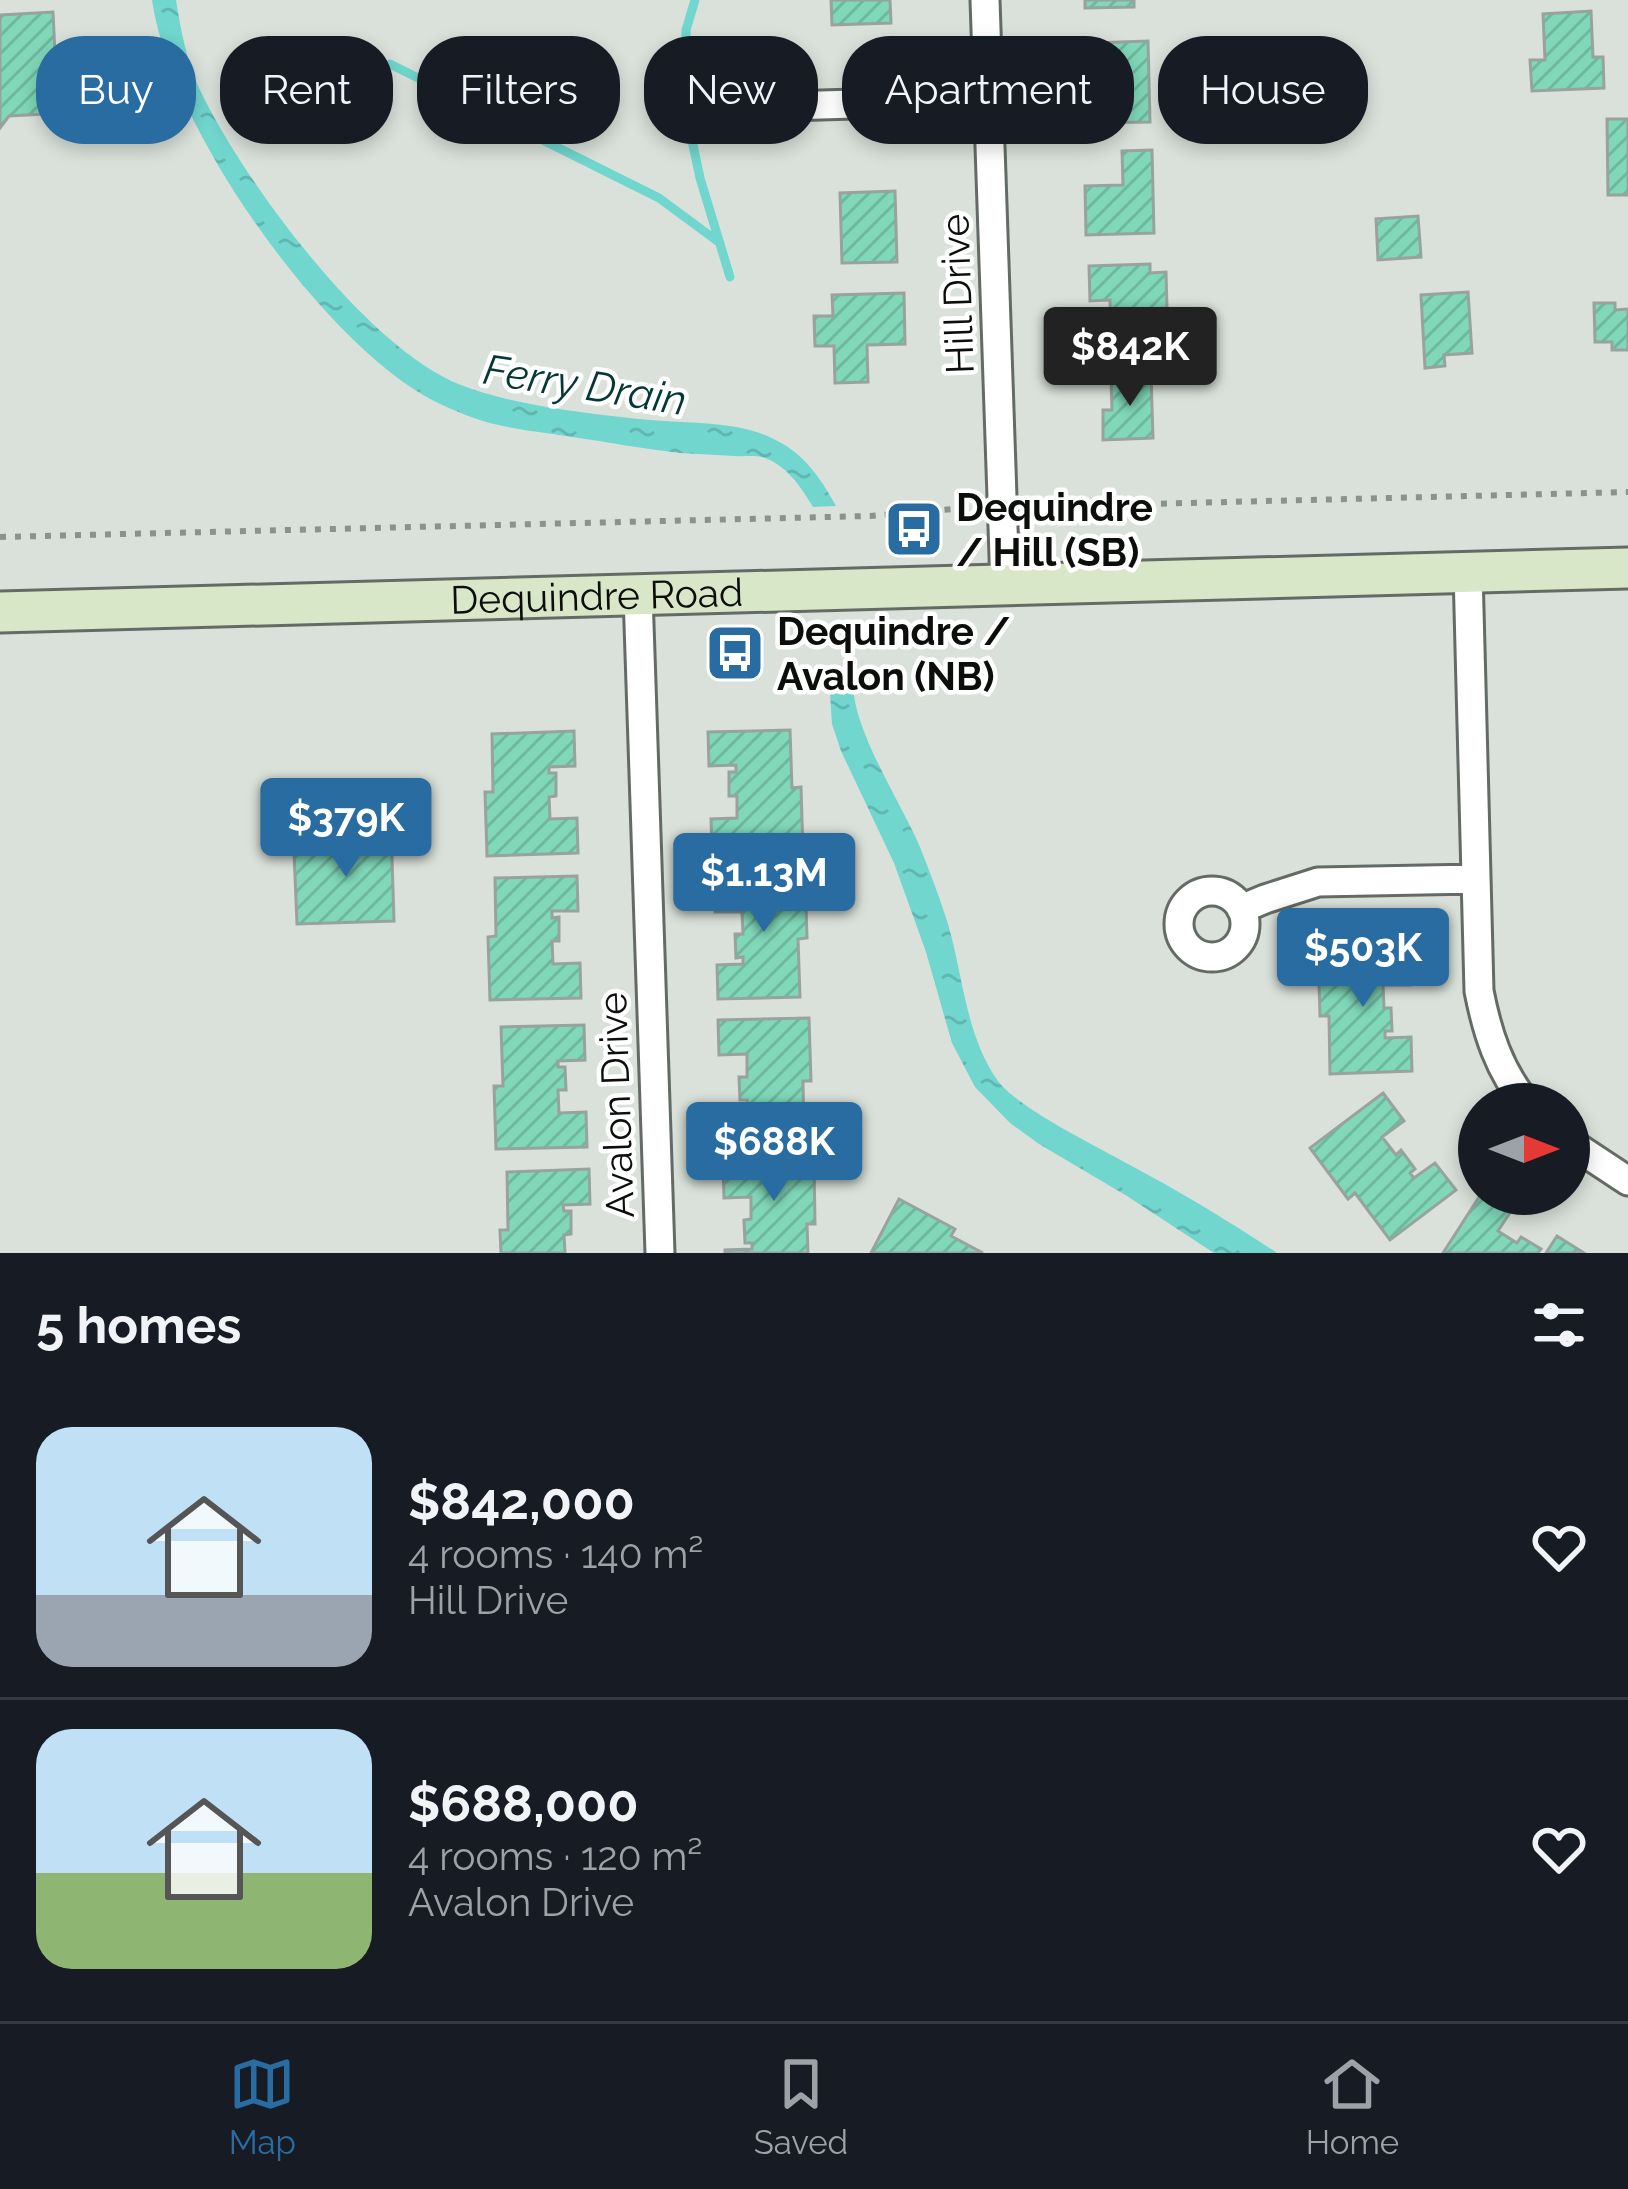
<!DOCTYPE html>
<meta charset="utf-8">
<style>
:root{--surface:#171b24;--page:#20242c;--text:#f1f3f6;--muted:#9ea1a6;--line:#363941;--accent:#286ca1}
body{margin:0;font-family:Raleway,sans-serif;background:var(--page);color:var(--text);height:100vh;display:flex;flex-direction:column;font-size:45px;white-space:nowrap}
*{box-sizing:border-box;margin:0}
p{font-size:39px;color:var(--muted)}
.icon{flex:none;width:66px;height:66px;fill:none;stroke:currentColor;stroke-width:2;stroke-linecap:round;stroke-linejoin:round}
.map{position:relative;height:1253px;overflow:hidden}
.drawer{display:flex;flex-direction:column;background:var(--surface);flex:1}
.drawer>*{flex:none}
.banner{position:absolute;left:36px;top:36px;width:1557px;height:108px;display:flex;gap:24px}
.needle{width:78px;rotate:90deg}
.controls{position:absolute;left:1458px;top:1083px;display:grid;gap:24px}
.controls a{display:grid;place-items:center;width:132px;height:132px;border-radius:50%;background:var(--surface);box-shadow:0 6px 18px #0003;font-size:60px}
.price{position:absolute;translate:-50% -102px;padding:0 27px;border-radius:12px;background:var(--accent);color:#fff;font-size:39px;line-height:78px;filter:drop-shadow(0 3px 6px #0008)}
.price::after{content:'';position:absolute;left:50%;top:72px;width:36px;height:27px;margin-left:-18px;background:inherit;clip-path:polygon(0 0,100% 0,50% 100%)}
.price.active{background:#222;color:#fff}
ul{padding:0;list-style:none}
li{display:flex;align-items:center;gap:36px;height:300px;padding:0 36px}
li+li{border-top:3px solid var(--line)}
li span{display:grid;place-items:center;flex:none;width:336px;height:240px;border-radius:36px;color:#555}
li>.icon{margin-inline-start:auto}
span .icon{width:144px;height:144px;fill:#fffc;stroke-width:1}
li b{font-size:51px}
h2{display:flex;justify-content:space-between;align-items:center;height:144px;padding:0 36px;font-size:51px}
.pill{padding:0 42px;border-radius:48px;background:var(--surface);box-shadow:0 6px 18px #0003;font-size:42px;line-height:108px}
.pill.active{background:var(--accent);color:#fff}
.tabs{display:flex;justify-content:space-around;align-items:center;height:168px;border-top:3px solid var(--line);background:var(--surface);font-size:33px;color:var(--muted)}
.tabs a{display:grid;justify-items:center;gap:6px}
.tabs .active{color:var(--accent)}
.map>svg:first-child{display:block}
</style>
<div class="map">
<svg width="1628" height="1253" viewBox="0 0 1628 1253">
<defs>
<pattern id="water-ripples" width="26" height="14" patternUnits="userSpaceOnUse" patternTransform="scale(3)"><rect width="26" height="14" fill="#70d6ce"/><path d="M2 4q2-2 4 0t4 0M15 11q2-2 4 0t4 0" fill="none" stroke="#60b6b0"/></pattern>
<pattern id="building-hatch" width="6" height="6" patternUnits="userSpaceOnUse" patternTransform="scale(3)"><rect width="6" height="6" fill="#80d8b9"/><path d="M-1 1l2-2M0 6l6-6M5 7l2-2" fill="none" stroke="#6db89e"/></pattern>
</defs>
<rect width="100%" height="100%" fill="#d9e1da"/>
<path fill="url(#water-ripples)" d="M152 0H176C181 30 186 60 199 88 242 179 367 349 461 385 515 406 592 414 650 420 694 424 744 420 783 444 807 458 823 482 836 506L813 507C801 487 786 464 762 457 754 455 743 457 735 456 717 455 698 454 680 453 644 449 608 442 572 437 540 432 505 429 474 418 452 410 429 400 409 386 306 316 170 124 152 0Z
M829 678 853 679C851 728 900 800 920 847 930 873 940 898 948 924 963 975 966 1037 998 1081 1018 1108 1096 1146 1128 1164 1179 1191 1229 1221 1277 1253H1214L1127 1196 1039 1144 1010 1123 975 1087 952 1043 926 952 894 863 841 751 832 724Z"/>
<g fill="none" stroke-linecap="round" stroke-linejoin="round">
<path stroke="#70d6ce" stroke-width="9" d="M695 0 686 30V112L700 178 730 277
M390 64 659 198 720 243"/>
</g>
<path fill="url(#building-hatch)" stroke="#98a29e" stroke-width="3" d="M831 0H890L891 23 832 25Z
M1085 0H1134V7L1085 8Z
M1591 11 1593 57H1603L1604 88 1532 91 1530 60H1545L1543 14Z
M53 12 55 54 59 53 74 66 59 82 77 98 63 113 9 116 0 128V15Z
M1148 41 1150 122 1085 123 1084 75H1093V43Z
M1607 119H1628V195H1608Z
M1152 150 1154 233 1086 235 1085 186 1123 185 1122 151Z
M895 191 897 262 842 263 840 193Z
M1418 216 1421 257 1378 260 1376 219Z
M1150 264V273L1166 272 1167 308 1151 309 1152 343 1111 344 1110 300 1090 301 1089 266Z
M1468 292 1472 353 1444 355 1445 366 1425 368 1421 295Z
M904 293 905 344 867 345 868 382 835 383 834 346H815L814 316H833L832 295Z
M1594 303H1615V310L1628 309V350H1612V342H1595Z
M1151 375 1153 438 1103 440V410H1112L1111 376Z
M790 730 792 788 801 787 803 851 712 853 711 819 737 818V796H729V772H736V765L709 766 708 732Z
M574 731 575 766 549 767V773H556V796L549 797 550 819 577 818 578 853 487 856 485 792H493L492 734Z
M391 827 394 921 297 924 294 852 303 845 351 842 359 850V828Z
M805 875 807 938 798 939 800 997 718 999 717 965 743 964V957L736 958 735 934H743L742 912H715L714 878Z
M577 876 578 911H552V918L559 917V941H552L553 964 580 963 581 998 490 1000 488 937 496 936 495 878Z
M1409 950 1410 985H1383L1384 1008H1391L1392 1031H1385V1038L1411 1037 1412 1071 1330 1074 1329 1016H1320L1318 953Z
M809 1018 811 1081H803L804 1140 722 1142 721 1107 748 1106 747 1100H740L739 1077H747V1054L719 1055 718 1020Z
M584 1025 585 1060 558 1061V1067H565L566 1090H558L559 1113 586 1112 587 1147 496 1149 494 1086H503L501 1027Z
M1383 1093 1404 1121 1382 1137 1396 1155 1401 1150 1415 1169 1410 1173 1414 1178 1435 1163 1456 1190 1390 1240 1355 1193 1348 1199 1310 1148Z
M814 1161 815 1224H807L808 1253H725V1250L752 1249V1243H745L744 1220 751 1219V1197L724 1198 723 1163Z
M589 1169 590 1204 563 1205 564 1211H571V1234L564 1235 565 1253H501L500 1230H508L507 1172Z
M1481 1194H1491L1513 1208 1498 1231 1517 1243 1521 1237 1541 1249 1538 1253H1443Z
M899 1199 955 1229 951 1236 983 1253H871Z
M1557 1236 1584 1253H1546Z"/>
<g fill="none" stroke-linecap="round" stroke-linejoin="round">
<defs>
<path id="minor" d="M985 0 1005 585
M787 106 989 100
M1468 571 1479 991C1487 1032 1499 1071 1527 1104
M638 594 660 1253
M1179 924a33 33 0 1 1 66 0a33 33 0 1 1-66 0Z
M1241 909 1265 899 1318 882 1476 879
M1569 1142 1628 1181"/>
<g id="secondary">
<path id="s1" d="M0 612 1628 568"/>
</g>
</defs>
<use href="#minor" stroke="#646b65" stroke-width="33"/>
<use href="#secondary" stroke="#646b65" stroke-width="45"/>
<path stroke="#8b918b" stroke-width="6" stroke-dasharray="6 9" stroke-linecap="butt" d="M1026 507 1628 492
M0 537 870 516 977 507"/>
<use href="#minor" stroke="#fff" stroke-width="27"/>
<use href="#secondary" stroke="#d9e7c9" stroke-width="39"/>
</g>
<defs>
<symbol id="bus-square" viewBox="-11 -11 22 22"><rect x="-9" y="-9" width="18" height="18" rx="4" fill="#286ca1" stroke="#fff"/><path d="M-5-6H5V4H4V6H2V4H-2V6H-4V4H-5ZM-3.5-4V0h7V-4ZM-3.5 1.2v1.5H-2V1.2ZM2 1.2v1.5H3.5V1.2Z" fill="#fff"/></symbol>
</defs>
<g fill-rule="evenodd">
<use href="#bus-square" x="881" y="496" width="66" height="66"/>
<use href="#bus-square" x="702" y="620" width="66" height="66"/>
</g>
<g text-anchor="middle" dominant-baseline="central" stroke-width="9" stroke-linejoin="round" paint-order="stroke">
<g font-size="39" fill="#0b0e0b" stroke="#fff">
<text transform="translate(957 294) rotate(-92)">Hill Drive</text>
<text stroke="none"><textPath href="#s1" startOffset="597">Dequindre Road</textPath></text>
<text transform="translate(616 1105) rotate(-92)">Avalon Drive</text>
</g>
<g font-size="39" font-weight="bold" fill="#0b0e0b" stroke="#fff" text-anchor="start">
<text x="956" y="507">Dequindre<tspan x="956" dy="45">/ Hill (SB)</tspan></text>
<text x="777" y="631">Dequindre /<tspan x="777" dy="45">Avalon (NB)</tspan></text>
</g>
<g font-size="42" font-style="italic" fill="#053835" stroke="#fff">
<text transform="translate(585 385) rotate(9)">Ferry Drain</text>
</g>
</g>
</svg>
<div class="controls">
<a><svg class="needle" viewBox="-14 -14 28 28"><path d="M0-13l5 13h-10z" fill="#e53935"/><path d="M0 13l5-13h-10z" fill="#9ea1a6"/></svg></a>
</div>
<b class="price active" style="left:1130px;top:409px">$842K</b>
<b class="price" style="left:346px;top:880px">$379K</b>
<b class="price" style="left:764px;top:935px">$1.13M</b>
<b class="price" style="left:1363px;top:1010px">$503K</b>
<b class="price" style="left:774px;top:1204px">$688K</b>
<div class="banner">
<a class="pill active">Buy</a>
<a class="pill">Rent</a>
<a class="pill">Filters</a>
<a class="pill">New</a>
<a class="pill">Apartment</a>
<a class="pill">House</a>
</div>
</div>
<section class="drawer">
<h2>5 homes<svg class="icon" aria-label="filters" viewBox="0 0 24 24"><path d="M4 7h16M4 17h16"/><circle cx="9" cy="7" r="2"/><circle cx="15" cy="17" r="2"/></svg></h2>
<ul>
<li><span style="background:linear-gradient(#bfe0f5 70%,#9aa5b1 0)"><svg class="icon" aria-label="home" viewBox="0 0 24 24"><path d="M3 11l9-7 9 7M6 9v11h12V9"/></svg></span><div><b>$842,000</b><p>4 rooms · 140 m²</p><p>Hill Drive</p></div><svg class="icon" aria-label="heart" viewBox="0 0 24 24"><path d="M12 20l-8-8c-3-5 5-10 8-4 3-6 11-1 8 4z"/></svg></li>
<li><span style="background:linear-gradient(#bfe0f5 60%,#8fb573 0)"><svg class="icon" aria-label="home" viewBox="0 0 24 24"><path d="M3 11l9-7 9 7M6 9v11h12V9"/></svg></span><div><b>$688,000</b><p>4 rooms · 120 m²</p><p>Avalon Drive</p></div><svg class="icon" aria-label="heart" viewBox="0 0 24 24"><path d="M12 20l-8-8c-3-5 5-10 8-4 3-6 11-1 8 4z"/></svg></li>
</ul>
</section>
<nav class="tabs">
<a class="active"><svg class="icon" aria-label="map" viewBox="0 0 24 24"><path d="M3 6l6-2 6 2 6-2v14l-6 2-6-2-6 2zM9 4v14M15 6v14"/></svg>Map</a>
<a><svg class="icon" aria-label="saved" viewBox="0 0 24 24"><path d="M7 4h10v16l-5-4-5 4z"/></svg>Saved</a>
<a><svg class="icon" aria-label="home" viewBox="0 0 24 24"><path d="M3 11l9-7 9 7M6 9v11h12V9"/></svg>Home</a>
</nav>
